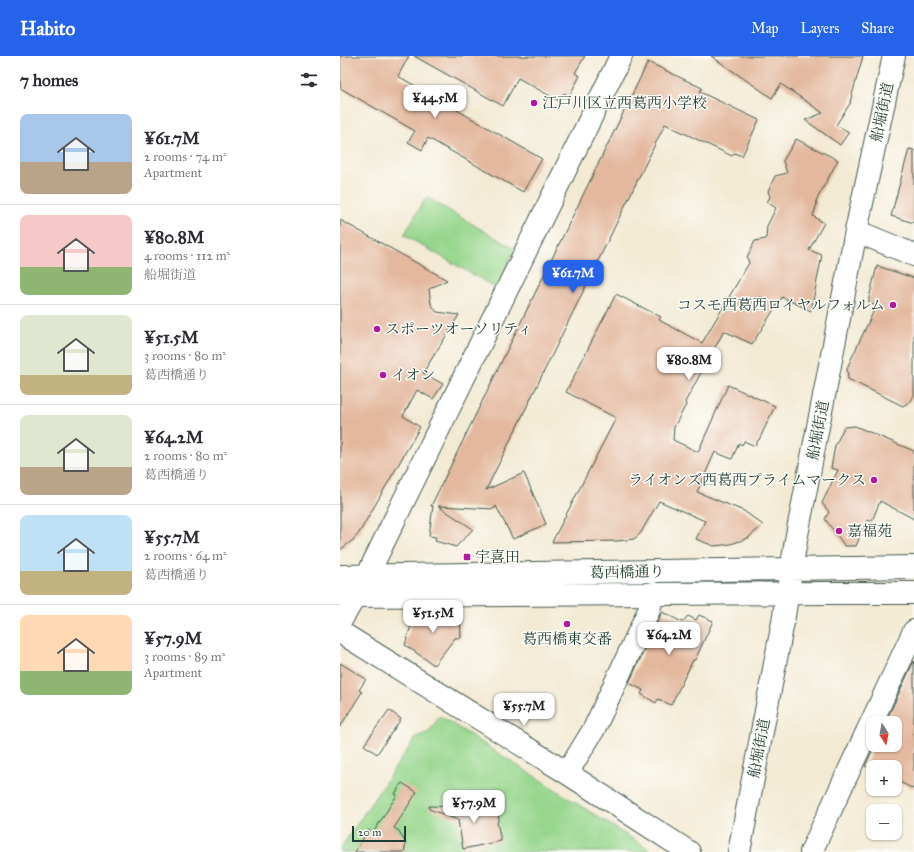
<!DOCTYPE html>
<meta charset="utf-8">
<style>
:root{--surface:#fff;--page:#f2f2f3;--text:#2b2b33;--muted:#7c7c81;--line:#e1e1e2;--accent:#2563eb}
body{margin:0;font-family:"IM FELL Great Primer","Noto Serif JP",serif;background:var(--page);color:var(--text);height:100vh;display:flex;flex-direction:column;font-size:15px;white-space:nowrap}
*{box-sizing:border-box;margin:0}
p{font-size:13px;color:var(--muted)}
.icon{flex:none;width:22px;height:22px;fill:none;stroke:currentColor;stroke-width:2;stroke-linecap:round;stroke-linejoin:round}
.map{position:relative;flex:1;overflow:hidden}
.sheet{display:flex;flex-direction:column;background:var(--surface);width:340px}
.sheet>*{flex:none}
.needle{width:26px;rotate:169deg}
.controls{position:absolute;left:526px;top:660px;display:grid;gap:8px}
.controls a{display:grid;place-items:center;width:36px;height:36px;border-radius:8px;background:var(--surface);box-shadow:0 1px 3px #0004;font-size:20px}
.scale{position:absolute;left:12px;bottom:10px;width:54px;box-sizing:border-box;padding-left:4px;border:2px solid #1f3d34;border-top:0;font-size:11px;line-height:14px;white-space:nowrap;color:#1f3d34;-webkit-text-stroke:3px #fdfcf7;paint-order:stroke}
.price{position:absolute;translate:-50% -34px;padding:0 9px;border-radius:8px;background:#fff;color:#222;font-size:13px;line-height:26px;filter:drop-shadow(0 1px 2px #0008)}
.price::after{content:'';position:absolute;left:50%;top:24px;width:12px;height:9px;margin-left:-6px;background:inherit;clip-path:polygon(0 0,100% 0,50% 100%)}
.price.on{background:var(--accent);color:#fff}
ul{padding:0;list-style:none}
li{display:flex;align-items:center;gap:12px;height:100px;padding:0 20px}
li+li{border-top:1px solid var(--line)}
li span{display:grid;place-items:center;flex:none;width:112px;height:80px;border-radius:8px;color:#555}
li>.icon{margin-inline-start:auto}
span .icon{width:48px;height:48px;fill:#fffc;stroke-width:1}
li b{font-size:17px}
h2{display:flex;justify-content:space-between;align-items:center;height:48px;padding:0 20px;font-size:17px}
header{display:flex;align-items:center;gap:24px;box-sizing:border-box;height:56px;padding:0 20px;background:var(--accent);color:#fff}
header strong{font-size:19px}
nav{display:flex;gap:22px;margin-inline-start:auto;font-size:14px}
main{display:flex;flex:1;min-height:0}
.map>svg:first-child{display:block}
</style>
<header>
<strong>Habito</strong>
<nav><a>Map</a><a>Layers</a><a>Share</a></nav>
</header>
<main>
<section class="sheet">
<h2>7 homes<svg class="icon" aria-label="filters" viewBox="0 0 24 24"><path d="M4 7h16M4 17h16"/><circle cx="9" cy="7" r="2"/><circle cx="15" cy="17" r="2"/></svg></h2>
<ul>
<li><span style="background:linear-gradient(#a9c7e8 60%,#b9a48a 0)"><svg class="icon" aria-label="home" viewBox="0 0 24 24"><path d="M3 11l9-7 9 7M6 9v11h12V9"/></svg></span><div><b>¥61.7M</b><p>2 rooms · 74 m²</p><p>Apartment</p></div></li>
<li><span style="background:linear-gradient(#f6c9c9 65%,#8fb573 0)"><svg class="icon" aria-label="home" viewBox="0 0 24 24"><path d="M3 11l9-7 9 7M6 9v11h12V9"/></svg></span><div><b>¥80.8M</b><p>4 rooms · 112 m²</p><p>船堀街道</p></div></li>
<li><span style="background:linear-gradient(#dfe7d0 75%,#c2b280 0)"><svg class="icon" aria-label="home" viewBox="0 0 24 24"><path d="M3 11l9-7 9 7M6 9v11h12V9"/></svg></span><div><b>¥51.5M</b><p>3 rooms · 80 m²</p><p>葛西橋通り</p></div></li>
<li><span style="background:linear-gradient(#dfe7d0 65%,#b9a48a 0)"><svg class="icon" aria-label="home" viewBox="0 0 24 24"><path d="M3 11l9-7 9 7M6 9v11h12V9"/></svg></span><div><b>¥64.2M</b><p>2 rooms · 80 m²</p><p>葛西橋通り</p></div></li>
<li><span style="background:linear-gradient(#bfe0f5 70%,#c2b280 0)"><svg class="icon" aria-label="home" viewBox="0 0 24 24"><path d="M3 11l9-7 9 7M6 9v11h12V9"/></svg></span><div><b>¥55.7M</b><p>2 rooms · 64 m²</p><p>葛西橋通り</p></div></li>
<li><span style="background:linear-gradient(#ffd9b3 70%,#8fb573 0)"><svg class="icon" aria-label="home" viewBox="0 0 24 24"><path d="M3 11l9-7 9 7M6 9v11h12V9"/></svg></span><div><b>¥57.9M</b><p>3 rooms · 89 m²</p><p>Apartment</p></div></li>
</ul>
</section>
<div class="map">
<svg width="574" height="796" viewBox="0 0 574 796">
<rect width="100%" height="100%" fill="#fdfcf7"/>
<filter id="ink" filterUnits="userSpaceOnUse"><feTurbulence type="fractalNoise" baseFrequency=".025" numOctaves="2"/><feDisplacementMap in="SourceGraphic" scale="8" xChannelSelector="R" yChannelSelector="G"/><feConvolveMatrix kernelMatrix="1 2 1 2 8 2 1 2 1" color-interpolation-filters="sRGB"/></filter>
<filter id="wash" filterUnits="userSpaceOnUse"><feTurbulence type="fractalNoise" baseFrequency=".012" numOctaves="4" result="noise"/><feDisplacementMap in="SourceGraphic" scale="16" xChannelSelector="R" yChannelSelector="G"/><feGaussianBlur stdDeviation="0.9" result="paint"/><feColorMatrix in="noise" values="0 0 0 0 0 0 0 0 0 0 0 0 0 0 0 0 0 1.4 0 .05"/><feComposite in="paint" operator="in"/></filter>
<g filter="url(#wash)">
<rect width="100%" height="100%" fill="#f3ead4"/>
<path fill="#97d68d" stroke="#5b8a60" d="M86 141 175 193 156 232 64 179Z
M100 660 313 796H0V793L76 681 89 676Z"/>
<g id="blocks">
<path fill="#e3b89e" d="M0 0H69L58 20 202 103 183 136 88 82 82 94 68 86 75 75 0 32Z
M74 0H245L235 17 240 20 229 40 224 37 219 45 178 22 163 50Z
M371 0H523L510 46H511L496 69 509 76 500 89 465 64 483 57 441 28 432 42Z
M308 6 362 32 360 36 419 64 402 100 394 97 392 100 325 68 146 434 184 417 206 468 173 483 156 450 154 453 98 450 133 473 116 491 95 485 96 481 89 480 93 450H91Z
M456 83 498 104 476 145 477 148 473 160 484 167 469 194 482 199 471 255 442 241 412 288 384 275 345 346 346 349 334 371 333 384 358 396 388 329 435 350 419 384H418L415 390 404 385 402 389 399 387 392 403 375 396 357 436 404 455 423 469 408 482 391 488 374 490 356 483 365 465 319 445 300 478 294 483 278 485 212 486 276 362 226 336 276 238 321 261 319 264 362 287 409 207 407 201 415 185 426 183 427 170 436 152 427 146 430 141 428 135 435 120 447 117 443 105Z
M569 93 574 94V167L551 160Z
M0 164 107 224 89 233 91 248 97 256 119 259 83 317 103 328 93 343 77 334 63 360 80 371 19 477 13 484 0 494Z
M537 210 574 222V339L571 345 563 350 508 323 507 312 536 250 529 247V242Z
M515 370 574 395V463L540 445 532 465 527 464 516 490H505L485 463 489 456 482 447 498 414 491 412 495 390 504 371Z
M322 556 342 566 348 560 356 564 359 559 373 565 355 604H353L331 649 318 643 316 647 301 638 303 634 289 627Z
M75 557H120L121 582H115L94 609 65 589Z
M574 605V733L555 724V711H533V714L525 710 535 689H555V667H545Z
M0 607 26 623 19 634 22 636 0 671Z
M49 654 61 663 37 698 24 689Z
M62 727 77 736 54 772 59 775 66 788 64 796H15L28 774 33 777 57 739 55 738Z
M89 750 148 752 158 755 159 764 157 766 161 785 123 793 118 764 89 753Z"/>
</g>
</g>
<g filter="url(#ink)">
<use href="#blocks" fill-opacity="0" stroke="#3f574c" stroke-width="1"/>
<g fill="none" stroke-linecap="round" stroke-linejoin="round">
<defs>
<path id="minor" d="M516 175 574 199
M0 566 27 520 281 0
M0 576 227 717 349 796
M227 717 254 673 309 554 313 537
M471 796 574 575"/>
<path id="major" d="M0 520 574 511
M0 540 488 537H574
M399 796 443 566 456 484 516 175 554 0"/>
</defs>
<use href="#minor" stroke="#3f574c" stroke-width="24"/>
<use href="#major" stroke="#3f574c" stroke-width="24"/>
<use href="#minor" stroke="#fff" stroke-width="22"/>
<use href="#major" stroke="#fff" stroke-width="22"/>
</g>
</g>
<g fill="#b5179e" stroke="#fdfcf7" stroke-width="1.5">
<circle cx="194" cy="47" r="4"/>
<circle cx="553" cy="249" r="4"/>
<circle cx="37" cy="273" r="4"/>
<circle cx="43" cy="319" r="4"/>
<circle cx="534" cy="424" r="4"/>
<circle cx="499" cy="475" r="4"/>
<rect x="123" y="497" width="8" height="8" rx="2"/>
<circle cx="227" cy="568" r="4"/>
</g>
<g text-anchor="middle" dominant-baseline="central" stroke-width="3" stroke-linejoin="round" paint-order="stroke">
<g font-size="15" fill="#1f3d34" stroke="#fdfcf7" text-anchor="start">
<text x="202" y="47">江戸川区立西葛西小学校</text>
<text x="545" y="249" text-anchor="end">コスモ西葛西ロイヤルフォルム</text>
<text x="45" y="273">スポーツオーソリティ</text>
<text x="51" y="319">イオン</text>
<text x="526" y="424" text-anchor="end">ライオンズ西葛西プライムマークス</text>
<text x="507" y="475">嘉福苑</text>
<text x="135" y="501">宇喜田</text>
<text x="227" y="583" text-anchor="middle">葛西橋東交番</text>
</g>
<g font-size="15" fill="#1f3d34" stroke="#fdfcf7">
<text transform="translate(542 56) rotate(-78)">船堀街道</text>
<text transform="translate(478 374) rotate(-79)">船堀街道</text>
<text transform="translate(287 516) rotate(-1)">葛西橋通り</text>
<text transform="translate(419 692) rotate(-79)">船堀街道</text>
</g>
</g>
</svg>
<div class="controls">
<a><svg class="needle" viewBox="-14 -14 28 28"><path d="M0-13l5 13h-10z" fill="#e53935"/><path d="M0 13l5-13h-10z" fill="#7c7c81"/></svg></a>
<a>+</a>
<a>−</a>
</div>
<div class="scale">20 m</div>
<b class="price" style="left:95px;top:63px">¥44.5M</b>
<b class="price on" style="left:233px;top:238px">¥61.7M</b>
<b class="price" style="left:349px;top:325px">¥80.8M</b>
<b class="price" style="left:93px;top:578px">¥51.5M</b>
<b class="price" style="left:329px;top:600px">¥64.2M</b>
<b class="price" style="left:184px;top:671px">¥55.7M</b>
<b class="price" style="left:134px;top:768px">¥57.9M</b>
</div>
</main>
